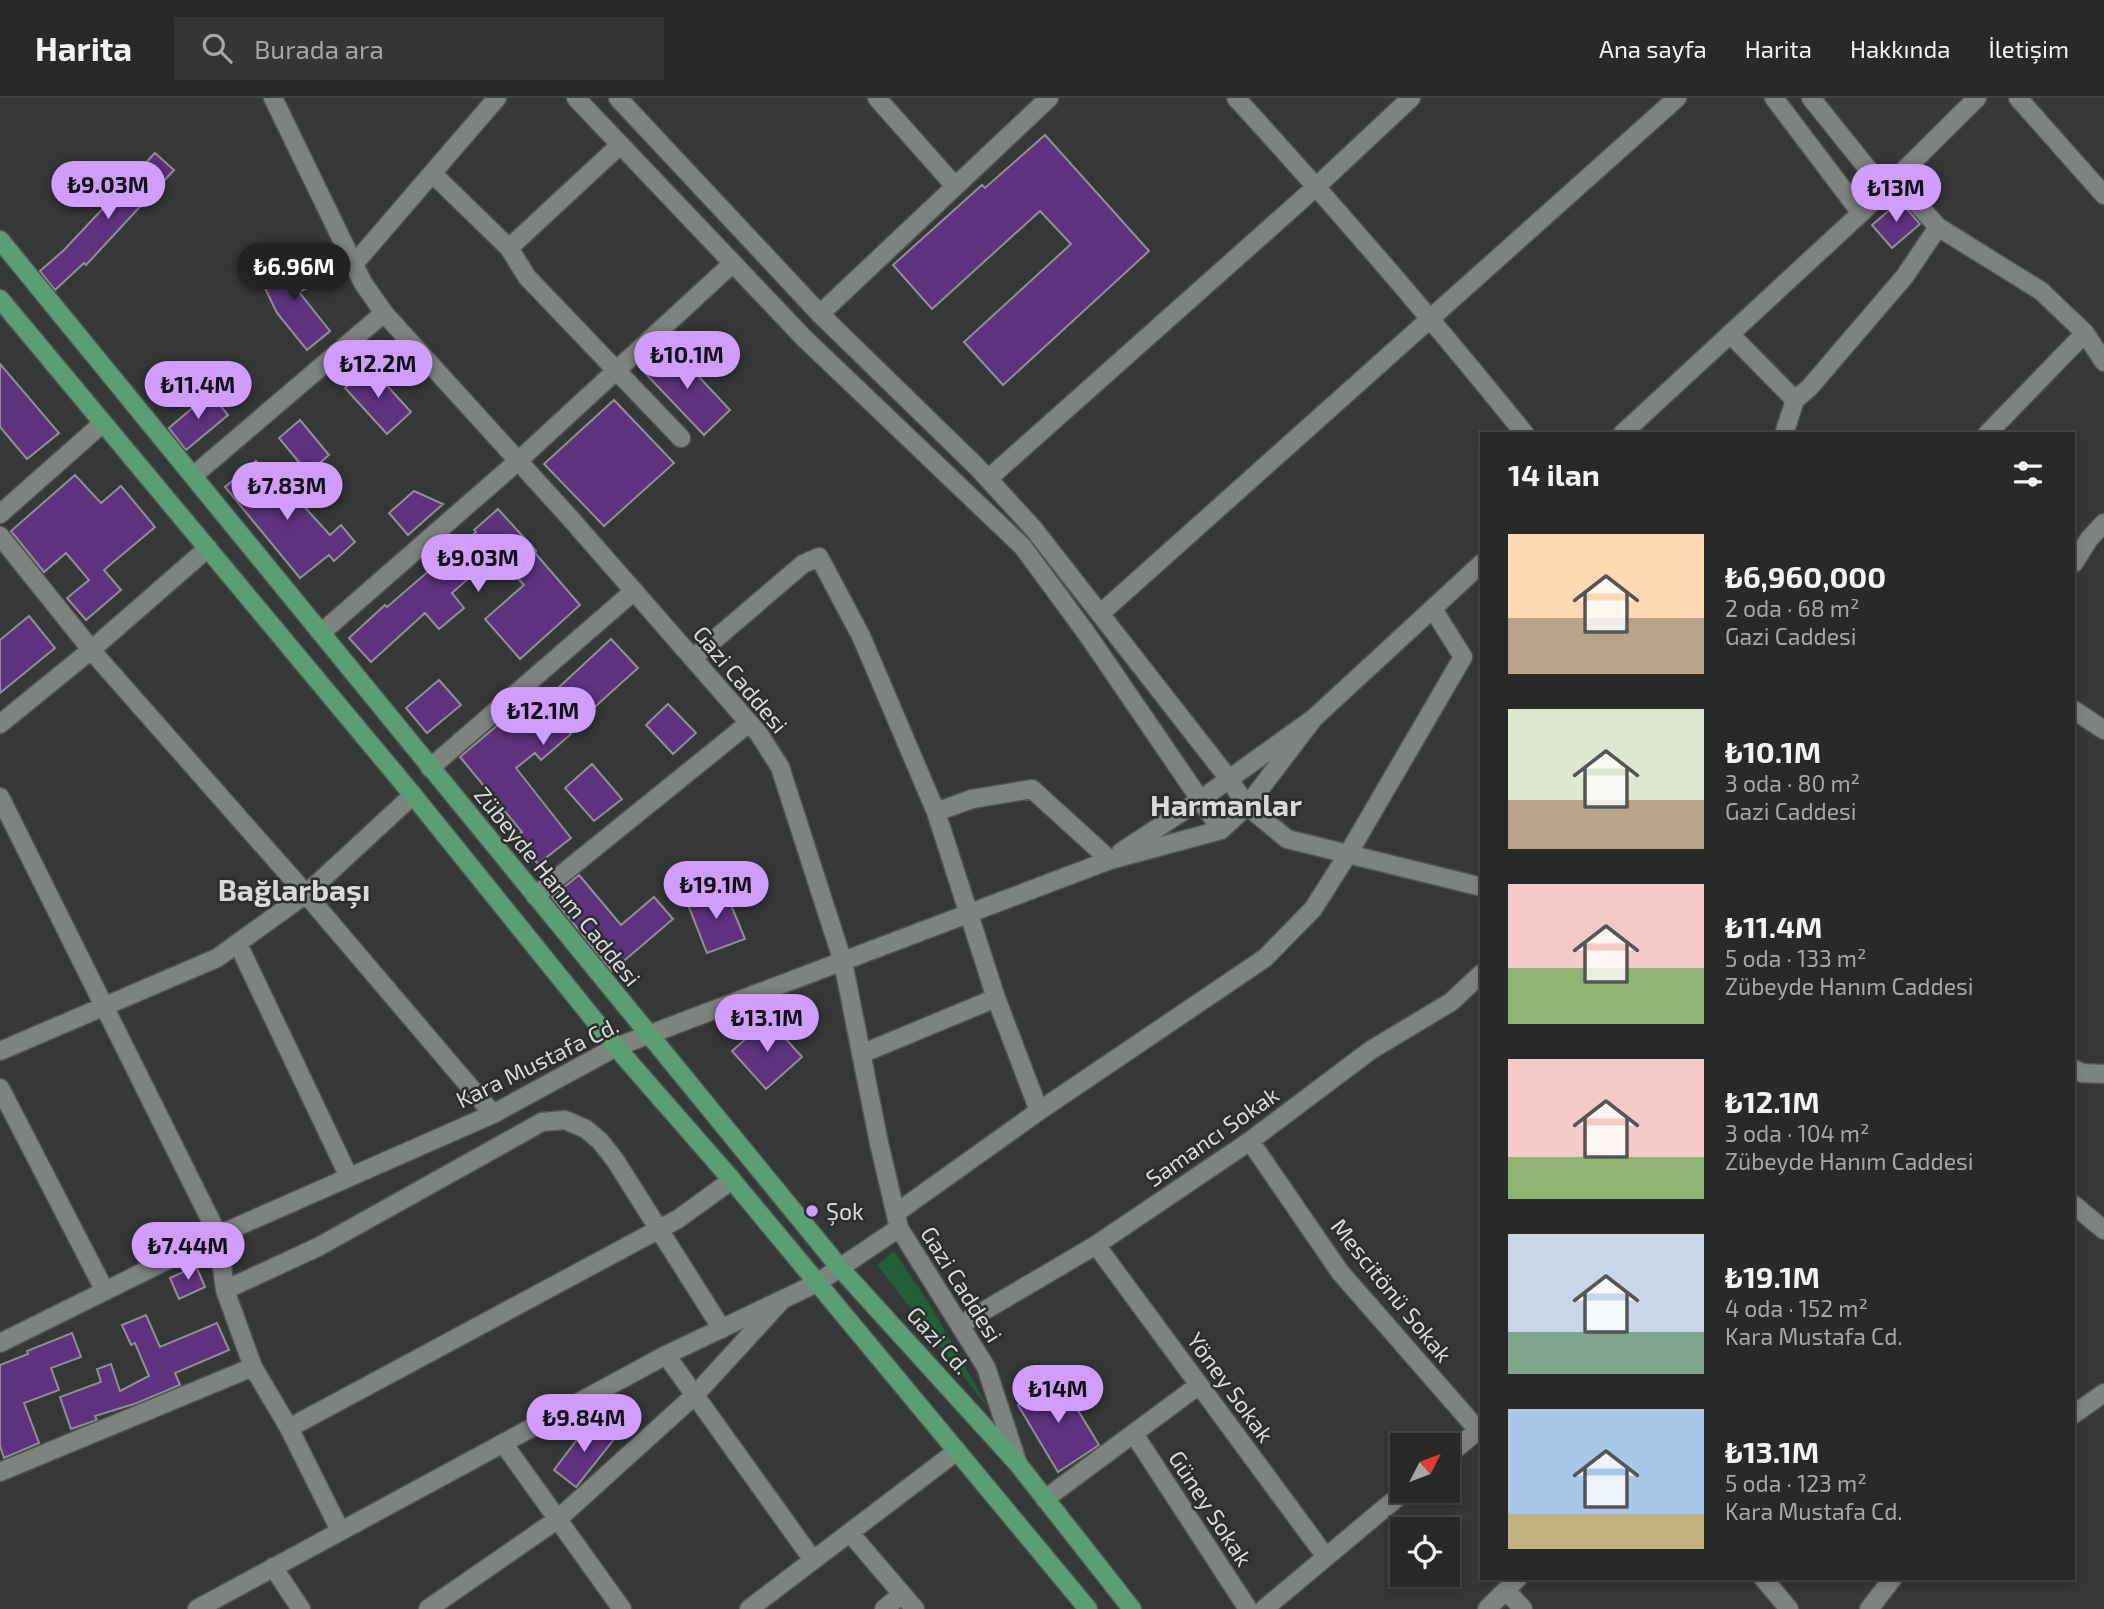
<!DOCTYPE html>
<html lang="tr">
<meta charset="utf-8">
<style>
:root{--surface:#282a28;--page:#343634;--text:#f1f3f6;--muted:#a5a7a8;--line:#444645;--accent:#d09dff}
body{margin:0;font-family:"Exo 2",sans-serif;background:var(--page);color:var(--text);height:100vh;display:flex;flex-direction:column;font-size:26px;white-space:nowrap}
*{box-sizing:border-box;margin:0}
p{font-size:23px;color:var(--muted)}
.icon{flex:none;width:38px;height:38px;fill:none;stroke:currentColor;stroke-width:2;stroke-linecap:round;stroke-linejoin:round}
.map{position:relative;flex:1;overflow:hidden}
.sheet{position:absolute;left:1480px;top:334px;width:595px;height:1148px;display:flex;flex-direction:column;background:var(--surface);border-radius:0px;box-shadow:0 4px 10px #0003,0 0 0 2px var(--line)}
.sheet>*{flex:none}
.needle{width:46px;rotate:48deg}
.fabs{position:absolute;left:1390px;top:1335px;display:grid;gap:14px}
.fabs a{display:grid;place-items:center;width:70px;height:70px;border-radius:0px;background:var(--surface);box-shadow:0 4px 10px #0003,0 0 0 2px var(--line);font-size:35px}
.price{position:absolute;translate:-50% -60px;padding:0 16px;border-radius:24px;background:var(--accent);color:#111;font-size:23px;line-height:46px;filter:drop-shadow(0 2px 4px #0008)}
.price::after{content:'';position:absolute;left:50%;top:42px;width:21px;height:16px;margin-left:-10px;background:inherit;clip-path:polygon(0 0,100% 0,50% 100%)}
.price.active{background:#222;color:#fff}
ul{padding:0;list-style:none}
li{display:flex;align-items:center;gap:21px;height:175px;padding:0 28px}
li span{display:grid;place-items:center;flex:none;width:196px;height:140px;border-radius:0px;color:#555}
li>.icon{margin-inline-start:auto}
span .icon{width:84px;height:84px;fill:#fffc;stroke-width:1}
li b{font-size:30px}
h2{display:flex;justify-content:space-between;align-items:center;height:84px;padding:0 28px;font-size:30px}
header{display:flex;align-items:center;gap:42px;box-sizing:border-box;height:98px;padding:0 35px;background:var(--surface);border-bottom:2px solid var(--line)}
header strong{font-size:33px}
nav{display:flex;gap:38px;margin-inline-start:auto;font-size:24px}
.search{width:490px;height:63px;background:var(--page);display:flex;align-items:center;gap:18px;box-sizing:border-box;padding:0 24px;border-radius:0px;color:var(--muted);font-size:26px}
.map>svg:first-child{display:block}
</style>
<header>
<strong>Harita</strong>
<div class="search"><svg class="icon" aria-label="search" viewBox="0 0 24 24"><circle cx="10" cy="10" r="6"/><path d="M15 15l6 6"/></svg>Burada ara</div>
<nav><a>Ana sayfa</a><a>Harita</a><a>Hakkında</a><a>İletişim</a></nav>
</header>
<div class="map">
<svg width="2104" height="1511" viewBox="0 0 2104 1511">
<rect width="100%" height="100%" fill="#353836"/>
<path fill="#205f37" d="M894 1153 932 1210 989 1311 877 1167Z"/>
<path fill="#5d327f" stroke="#918f92" stroke-width="2" d="M1045 37 1149 153 1003 287 964 244 1071 146 1040 113 932 211 893 167 982 87 985 90Z
M155 55 174 72 86 167 84 165 55 192 40 173 64 152Z
M1900 103 1920 126 1892 150 1872 127Z
M295 161 309 189 299 194 330 233 307 252 277 215 259 178Z
M671 249 730 312 704 337 644 274Z
M0 266 59 335 27 361 0 329Z
M369 268 411 314 387 336 345 290Z
M210 295 228 317 186 352 169 330Z
M614 302 674 365 604 428 544 366Z
M300 322 329 357 308 375 279 340Z
M256 363 294 409 300 404 330 437 341 427 355 444 334 463 329 457 300 480 225 389Z
M75 377 101 405 121 388 155 429 104 472 121 492 86 522 67 500 89 482 66 455 44 474 11 433Z
M414 393 443 406 408 437 389 415Z
M498 411 536 453 535 455 580 507 520 561 485 521 524 487 496 456 452 495 464 510 439 531 425 515 371 564 349 540 385 507 387 509 431 471 433 473 476 434 474 432Z
M29 518 55 550 0 595V542Z
M611 541 638 570 568 633 571 636 541 662 535 655 516 670 571 740 538 766 516 739 522 734 460 659 499 626 503 631 540 600 543 604Z
M439 582 461 607 427 635 406 610Z
M668 606 696 635 673 656 646 627Z
M592 666 622 701 594 723 565 690Z
M579 777 621 827 654 799 673 821 612 873 552 799Z
M724 790 745 841 707 855 687 804Z
M768 921 802 959 766 991 732 953Z
M196 1168 205 1189 179 1201 170 1180Z
M146 1217 160 1249 217 1225 229 1252 175 1275 180 1287 137 1305 95 1318 97 1322 71 1331 60 1299 101 1284 97 1271 111 1266 120 1293 149 1278 135 1245 131 1247 122 1227Z
M72 1235 81 1259 51 1270 59 1292 24 1305 39 1345 4 1360 0 1348V1267L28 1256 27 1253Z
M1059 1281 1099 1347 1058 1374 1018 1307Z
M592 1322 615 1340 576 1389 554 1372Z"/>
<g fill="none" stroke-linecap="round" stroke-linejoin="round">
<defs>
<path id="minor" d="M877 0 954 87
M1236 0C1336 109 1432 221 1525 336
M2018 0 2104 97
M433 76 509 150 527 179 681 340
M1894 80 1938 129 2041 193 2085 235 2104 264
M509 150 620 47
M354 166 497 0
M820 216 1049 0
M1730 236 1795 302
M1784 336 1795 302 1810 289 1905 178 1938 129
M1987 336 2085 235
M193 378 384 215
M988 381 1317 88 1411 0
M0 416 103 325
M0 438 98 560 306 796 493 1016
M2074 465 2089 441 2104 425
M1101 515 1677 0
M321 535 518 363 733 165
M693 560 803 466 819 459 861 538 936 714 996 900 1039 1013
M2074 612 2104 632
M0 626 91 552 208 450
M430 670 634 493
M0 699 218 1137 225 1192 253 1269 289 1330 340 1432
M936 714 972 701 1032 691 1110 762
M535 798 749 625
M238 846 349 1079
M0 953 217 860 306 796 413 697
M861 956 996 900
M0 990 105 1193
M1250 1043 1340 1174 1478 1332
M2074 1107 2104 1132
M896 1115 1039 1013 1265 860 1313 811 1348 756 1463 559 1433 511
M1096 1147 1326 1459
M225 1192 318 1149 542 1024 565 1022 586 1031 600 1043 615 1062 722 1231
M960 1227 1096 1147 1250 1043 1371 952 1451 904 1482 875
M666 1257 813 1462
M2074 1316 2104 1295
M289 1330 678 1121 732 1082
M1134 1336 1248 1511
M503 1345 622 1511
M1447 1358 1482 1329
M0 1374 253 1269
M1045 1401 1199 1287
M850 1435 915 1511
M273 1469 301 1511
M1763 1480 1789 1511
M1506 1492 1523 1511
M428 1511 558 1421 695 1297 782 1202
M749 1511 957 1353
M884 1511 902 1496
M1264 1511 1405 1393
M1487 1511 1518 1480
M1869 1511 1893 1480"/>
<path id="tertiary" d="M273 0 363 185 384 215 570 420 759 636 780 669 843 864 879 1045 899 1130 986 1269 1018 1366
M576 0 804 240 1023 449 1087 536 1221 732
M618 0 820 216 978 370 1033 430 1229 681 1247 708 1287 741 1482 789
M1774 0 1861 115
M1811 0 1884 91
M1622 336 1861 115 1977 0
M1121 754 1200 702 1314 620 1482 465
M2074 971 2082 975 2104 976
M0 1245 218 1137 493 1016 616 949 1110 762 1221 732 1247 708 1314 620
M197 1511 666 1257 817 1185 899 1130"/>
<path id="primary" d="M0 142 840 1170 1018 1366 1132 1511
M0 201 413 697 616 949 732 1082 1088 1511"/>
</defs>
<use href="#minor" stroke="#525452" stroke-width="21"/>
<use href="#tertiary" stroke="#525452" stroke-width="21"/>
<use href="#primary" stroke="#525452" stroke-width="21"/>
<use href="#minor" stroke="#7f8380" stroke-width="18"/>
<use href="#tertiary" stroke="#7f8380" stroke-width="18"/>
<use href="#primary" stroke="#599f73" stroke-width="18"/>
</g>
<circle fill="#d09dff" stroke="#2b2e2c" stroke-width="2.5" cx="812" cy="1113" r="7"/>
<g text-anchor="middle" dominant-baseline="central" stroke-width="5" stroke-linejoin="round" paint-order="stroke">
<g font-size="23" fill="#d9dbda" stroke="#2b2e2c">
<text transform="translate(741 581) rotate(50)">Gazi Caddesi</text>
<text transform="translate(558 788) rotate(51)">Zübeyde Hanım Caddesi</text>
<text transform="translate(537 964) rotate(-26)">Kara Mustafa Cd.</text>
<text transform="translate(1212 1038) rotate(-35)">Samancı Sokak</text>
<text transform="translate(962 1186) rotate(58)">Gazi Caddesi</text>
<text transform="translate(1392 1192) rotate(51)">Mescitönü Sokak</text>
<text transform="translate(939 1242) rotate(48)">Gazi Cd.</text>
<text transform="translate(1231 1289) rotate(54)">Yöney Sokak</text>
<text transform="translate(1211 1410) rotate(57)">Güney Sokak</text>
</g>
<g font-size="23" fill="#d9dbda" stroke="#2b2e2c" text-anchor="start">
<text x="826" y="1113">Şok</text>
</g>
<g font-size="30" font-weight="bold" fill="#d9dbda" stroke="#2b2e2c">
<text x="1226" y="706">Harmanlar</text>
<text x="294" y="791">Bağlarbaşı</text>
</g>
</g>
</svg>
<div class="fabs">
<a><svg class="needle" viewBox="-14 -14 28 28"><path d="M0-13l5 13h-10z" fill="#e53935"/><path d="M0 13l5-13h-10z" fill="#a5a7a8"/></svg></a>
<a><svg class="icon" aria-label="locate" viewBox="0 0 24 24"><circle cx="12" cy="12" r="6"/><path d="M12 2v4M12 18v4M2 12h4M18 12h4"/></svg></a>
</div>
<b class="price" style="left:108px;top:123px">₺9.03M</b>
<b class="price" style="left:1896px;top:126px">₺13M</b>
<b class="price active" style="left:294px;top:205px">₺6.96M</b>
<b class="price" style="left:687px;top:293px">₺10.1M</b>
<b class="price" style="left:378px;top:302px">₺12.2M</b>
<b class="price" style="left:198px;top:323px">₺11.4M</b>
<b class="price" style="left:287px;top:424px">₺7.83M</b>
<b class="price" style="left:478px;top:496px">₺9.03M</b>
<b class="price" style="left:543px;top:649px">₺12.1M</b>
<b class="price" style="left:716px;top:823px">₺19.1M</b>
<b class="price" style="left:767px;top:956px">₺13.1M</b>
<b class="price" style="left:188px;top:1184px">₺7.44M</b>
<b class="price" style="left:1058px;top:1327px">₺14M</b>
<b class="price" style="left:584px;top:1356px">₺9.84M</b>
<section class="sheet">
<h2>14 ilan<svg class="icon" aria-label="filters" viewBox="0 0 24 24"><path d="M4 7h16M4 17h16"/><circle cx="9" cy="7" r="2"/><circle cx="15" cy="17" r="2"/></svg></h2>
<ul>
<li><span style="background:linear-gradient(#ffd9b3 60%,#b9a48a 0)"><svg class="icon" aria-label="home" viewBox="0 0 24 24"><path d="M3 11l9-7 9 7M6 9v11h12V9"/></svg></span><div><b>₺6,960,000</b><p>2 oda · 68 m²</p><p>Gazi Caddesi</p></div></li>
<li><span style="background:linear-gradient(#dfe7d0 65%,#b9a48a 0)"><svg class="icon" aria-label="home" viewBox="0 0 24 24"><path d="M3 11l9-7 9 7M6 9v11h12V9"/></svg></span><div><b>₺10.1M</b><p>3 oda · 80 m²</p><p>Gazi Caddesi</p></div></li>
<li><span style="background:linear-gradient(#f6c9c9 60%,#8fb573 0)"><svg class="icon" aria-label="home" viewBox="0 0 24 24"><path d="M3 11l9-7 9 7M6 9v11h12V9"/></svg></span><div><b>₺11.4M</b><p>5 oda · 133 m²</p><p>Zübeyde Hanım Caddesi</p></div></li>
<li><span style="background:linear-gradient(#f6c9c9 70%,#8fb573 0)"><svg class="icon" aria-label="home" viewBox="0 0 24 24"><path d="M3 11l9-7 9 7M6 9v11h12V9"/></svg></span><div><b>₺12.1M</b><p>3 oda · 104 m²</p><p>Zübeyde Hanım Caddesi</p></div></li>
<li><span style="background:linear-gradient(#c9d6e8 70%,#7fa58c 0)"><svg class="icon" aria-label="home" viewBox="0 0 24 24"><path d="M3 11l9-7 9 7M6 9v11h12V9"/></svg></span><div><b>₺19.1M</b><p>4 oda · 152 m²</p><p>Kara Mustafa Cd.</p></div></li>
<li><span style="background:linear-gradient(#a9c7e8 75%,#c2b280 0)"><svg class="icon" aria-label="home" viewBox="0 0 24 24"><path d="M3 11l9-7 9 7M6 9v11h12V9"/></svg></span><div><b>₺13.1M</b><p>5 oda · 123 m²</p><p>Kara Mustafa Cd.</p></div></li>
</ul>
</section>
</div>
